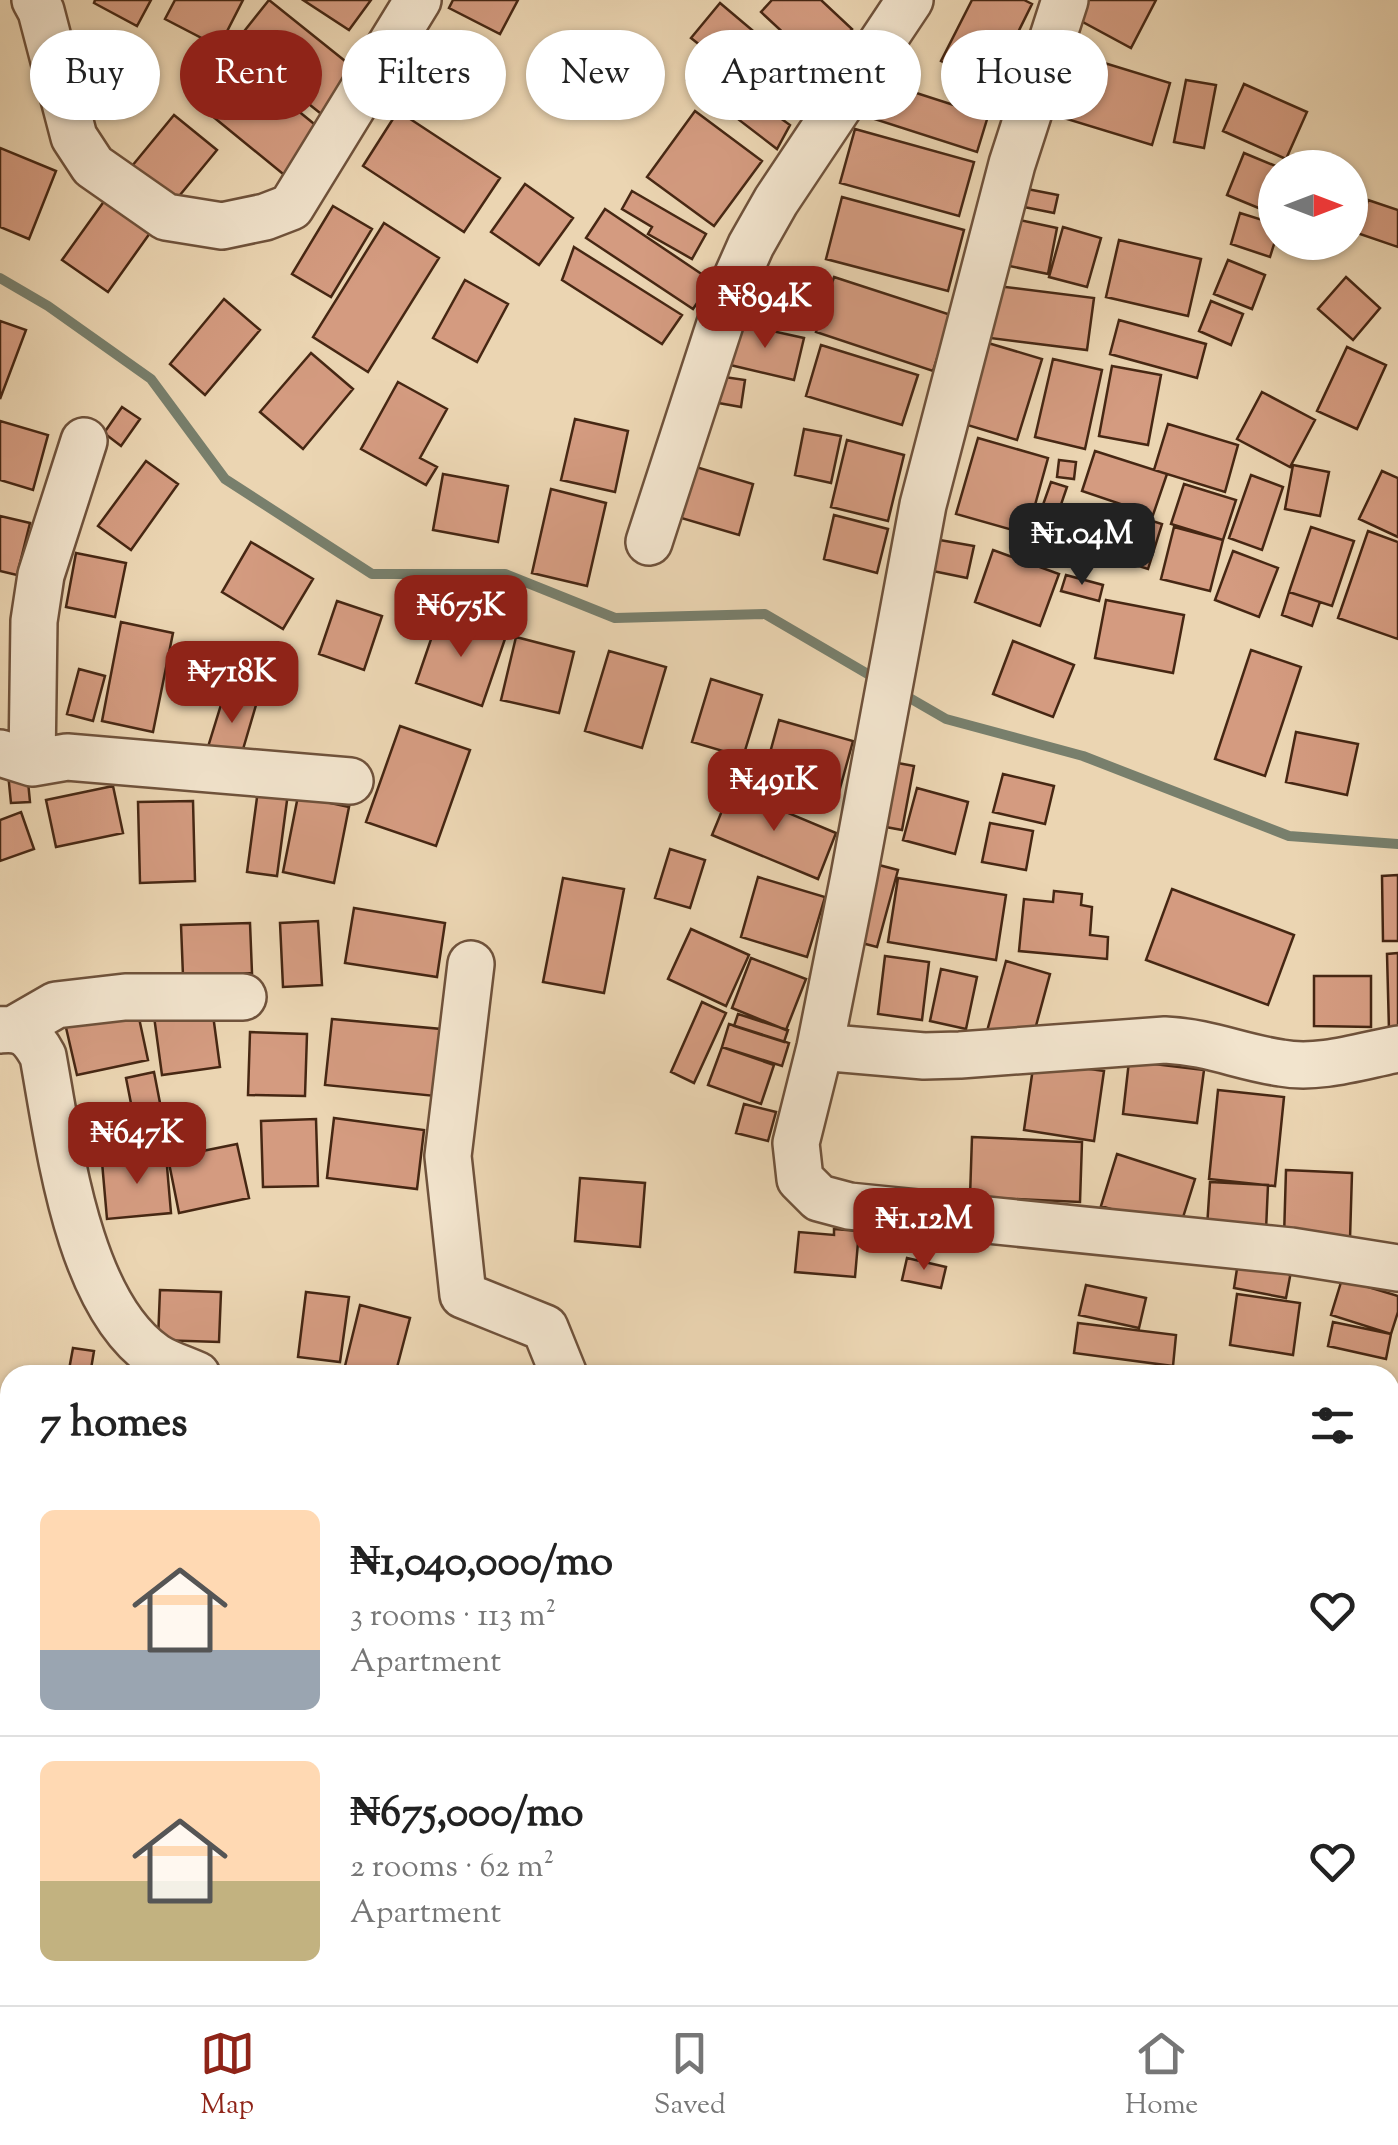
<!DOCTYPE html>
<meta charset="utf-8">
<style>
:root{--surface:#fff;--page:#f2f2f2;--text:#222;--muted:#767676;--line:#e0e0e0;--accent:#8f2418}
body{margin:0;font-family:"Sorts Mill Goudy",serif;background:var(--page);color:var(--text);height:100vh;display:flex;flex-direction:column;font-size:38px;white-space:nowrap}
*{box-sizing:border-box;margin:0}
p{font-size:32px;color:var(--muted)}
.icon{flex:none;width:55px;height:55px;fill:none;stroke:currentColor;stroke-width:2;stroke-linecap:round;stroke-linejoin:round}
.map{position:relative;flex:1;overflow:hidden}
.sheet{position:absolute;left:0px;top:1365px;width:1400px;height:640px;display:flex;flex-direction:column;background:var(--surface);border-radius:30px 30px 0 0;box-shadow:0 2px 8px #0004}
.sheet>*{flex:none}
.banner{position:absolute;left:30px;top:30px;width:1340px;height:90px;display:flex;gap:20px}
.needle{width:65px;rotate:90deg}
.controls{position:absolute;left:1258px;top:150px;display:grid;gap:20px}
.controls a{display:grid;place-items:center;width:110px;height:110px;border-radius:50%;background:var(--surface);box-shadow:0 2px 8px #0004;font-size:50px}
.price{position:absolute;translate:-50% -85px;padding:0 22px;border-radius:20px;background:var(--accent);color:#fff;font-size:32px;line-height:65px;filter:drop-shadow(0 2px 5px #0008)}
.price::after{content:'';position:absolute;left:50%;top:60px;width:30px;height:22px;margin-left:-15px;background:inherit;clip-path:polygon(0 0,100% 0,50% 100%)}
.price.selected{background:#222;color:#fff}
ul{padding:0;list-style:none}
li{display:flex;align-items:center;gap:30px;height:250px;padding:0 40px}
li+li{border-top:2px solid var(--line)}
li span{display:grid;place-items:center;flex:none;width:280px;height:200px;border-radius:15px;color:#555}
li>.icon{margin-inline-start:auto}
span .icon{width:120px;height:120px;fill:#fffc;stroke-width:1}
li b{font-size:42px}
h2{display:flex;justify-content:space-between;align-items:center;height:120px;padding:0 40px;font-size:42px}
.chip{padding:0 35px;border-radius:45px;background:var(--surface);box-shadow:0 2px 8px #0004;font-size:35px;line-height:90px}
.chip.selected{background:var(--accent);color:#fff}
.tab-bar{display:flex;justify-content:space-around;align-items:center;height:140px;border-top:2px solid var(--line);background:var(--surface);font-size:28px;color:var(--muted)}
.tab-bar a{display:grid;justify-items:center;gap:5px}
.tab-bar .selected{color:var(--accent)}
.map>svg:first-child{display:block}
</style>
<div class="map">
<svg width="1398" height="2005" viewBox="0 0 1398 2005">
<rect width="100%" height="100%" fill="#ebd5b2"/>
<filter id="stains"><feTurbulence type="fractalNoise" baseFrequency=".002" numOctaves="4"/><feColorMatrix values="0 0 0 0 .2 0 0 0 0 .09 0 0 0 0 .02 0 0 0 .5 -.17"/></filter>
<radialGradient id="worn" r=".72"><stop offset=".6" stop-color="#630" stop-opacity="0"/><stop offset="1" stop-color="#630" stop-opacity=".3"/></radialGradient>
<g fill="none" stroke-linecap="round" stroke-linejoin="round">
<path stroke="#787f6c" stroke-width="10" d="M0 278 48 306 151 379 225 479 372 574H505L615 618 765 614 878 680
M901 693 946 719 1083 756 1289 836 1398 844"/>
</g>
<path fill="#d49b80" stroke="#462713" stroke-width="2.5" d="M95 0H151L137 26 94 3Z
M175 0H243L219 47 165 19Z
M269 0 360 73 325 117 234 44Z
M303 0H371L349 30Z
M453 0H518L500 34 449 8Z
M772 0H821L852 29 818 65 761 12Z
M972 0H1024L1032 4 991 87 941 61Z
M1075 0H1156L1131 48 1068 14Z
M720 3 815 83 788 115 691 38Z
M226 52 324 132 288 178 189 97Z
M1075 54 1170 83 1152 145 1057 116Z
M698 59 790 125 777 149 687 80Z
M876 80 988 116 977 152 865 116Z
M1186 80 1216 85 1204 148 1174 142Z
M1244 84 1307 112 1286 159 1223 131Z
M398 111 500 178 464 232 363 166Z
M695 111 762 161 714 226 647 177Z
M174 115 217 150 175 201 132 166Z
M855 129 974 162 959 216 840 183Z
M0 148 56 171 29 239 0 227Z
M1244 153 1278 167 1275 168 1261 209 1227 195Z
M525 184 573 218 539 265 491 232Z
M1022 188 1058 195 1054 213 1019 206Z
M632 191 706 234 692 259 648 234 652 227 622 209Z
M110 193 155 226 108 292 62 260Z
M842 197 964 230 948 291 826 259Z
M1368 200 1398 210V247L1357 233Z
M333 206 372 229 331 297 292 274Z
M605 209 712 281 693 309 586 238Z
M1240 213 1275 224V241L1270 257 1231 244Z
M1005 217 1057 228 1048 274 995 263Z
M384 223 439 258 368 372 313 337Z
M1063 227 1101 238 1087 287 1049 277Z
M1119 240 1201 259 1188 316 1106 297Z
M574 247 682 315 662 344 562 280Z
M1228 260 1265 275 1252 309 1214 294Z
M834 277 951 315 933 371 816 332Z
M1346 277 1380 308 1353 340 1318 309Z
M465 280 508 304 477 362 433 338Z
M997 286 1094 298 1087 350 990 338Z
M224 299 260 330 205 395 170 364Z
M1211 301 1243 314 1231 345 1199 331Z
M1119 320 1206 344 1197 378 1110 354Z
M0 321 26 330 0 399Z
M736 323 804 338 794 380 726 364Z
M988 343 1042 359 1017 440 964 424Z
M821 345 918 375 902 425 806 396Z
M1347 347 1386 365 1357 429 1317 411Z
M311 353 353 389 303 449 260 412Z
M1053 359 1102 370 1085 449 1035 437Z
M1112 366 1161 375 1148 445 1099 436Z
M711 375 745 380 741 407 707 401Z
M398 382 447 409 420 458 437 467 426 485 361 449Z
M1262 392 1315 420 1290 467 1237 439Z
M122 407 140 419 121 446 104 433Z
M575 419 628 431 615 492 561 480Z
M0 421 48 435 33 490 0 480Z
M1168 424 1238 445 1225 492 1154 470Z
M804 429 841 436 831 483 795 475Z
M978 438 1048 458 1027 534 956 514Z
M847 440 904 455 888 521 831 507Z
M1095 451 1167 474 1153 515 1082 491Z
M1059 460 1076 462 1074 479 1057 477Z
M146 461 178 484 131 550 98 526Z
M686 464 753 484 739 535 671 515Z
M1293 465 1329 472 1320 516 1285 509Z
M1382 471 1398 478V537L1359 519Z
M443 474 508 486 498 542 433 530Z
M1251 475 1283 487 1262 550 1229 538Z
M1051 482 1067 487 1054 525 1038 519Z
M1184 484 1236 500 1223 540 1171 524Z
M551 489 606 503 587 586 532 573Z
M1124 512 1162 524 1148 569 1110 557Z
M834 515 888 529 877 573 824 559Z
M0 516 30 523 17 575 0 571Z
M1174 527 1223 540 1210 591 1161 579Z
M1311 527 1354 541 1332 606 1289 592Z
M1368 531 1398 542V639L1338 618Z
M934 539 974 546 967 578 928 570Z
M251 542 313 579 283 629 222 592Z
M993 550 1059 574 1040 626 975 602Z
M1233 551 1278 568 1259 617 1215 600Z
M76 553 126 563 115 617 66 607Z
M1066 575 1103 585 1099 601 1061 591Z
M1289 592 1320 602 1312 626 1282 615Z
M1106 600 1184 615 1173 673 1095 658Z
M337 601 382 616 364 670 319 654Z
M440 613 506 636 482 706 416 683Z
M121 622 173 633 153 732 102 721Z
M516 637 574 652 559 713 501 700Z
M1013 641 1074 665 1053 717 993 694Z
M1251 650 1301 667 1265 776 1215 759Z
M609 651 666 667 642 748 585 731Z
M79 669 105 676 93 721 67 714Z
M711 679 762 695 743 757 692 742Z
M224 695 256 705 241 756 208 747Z
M779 720 853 741 839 792 765 771Z
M400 726 470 750 436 846 366 822Z
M1296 732 1358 744 1347 795 1286 782Z
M26 761 30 802 11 803 7 763Z
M887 761 914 766 902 830 875 825Z
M1003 774 1054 786 1045 824 993 812Z
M113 786 123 833 56 847 46 800Z
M917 788 968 802 955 854 903 840Z
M731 789 836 833 818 879 712 835Z
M258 790 288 793 277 876 247 872Z
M298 796 349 807 334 883 283 872Z
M193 801 195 881 140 883 138 802Z
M21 812 34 849 0 861V820Z
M990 823 1033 831 1026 870 982 862Z
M670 849 705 860 690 908 655 898Z
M875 864 898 870 877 947 854 941Z
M1398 875V941H1383L1382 876Z
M758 877 825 897 807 957 741 937Z
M563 878 624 889 604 993 543 982Z
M898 878 1006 895 996 960 888 942Z
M1172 889 1294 935 1268 1005 1146 960Z
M1054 891 1082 894 1081 905 1092 907 1090 935 1108 937 1107 959 1019 951 1024 899 1053 902Z
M354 908 445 923 437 977 345 963Z
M318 921 322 985 283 987 280 923Z
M250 923 252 973 183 976 181 925Z
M691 929 749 955 726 1006 668 979Z
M1398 953V1030H1389L1387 954Z
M885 956 929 962 922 1020 878 1014Z
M751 958 806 979 786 1030 732 1008Z
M1006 961 1050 974 1030 1048 986 1035Z
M941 969 977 977 966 1029 930 1021Z
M1314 976H1371V1027L1314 1026Z
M211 1000 220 1067 162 1075 153 1009Z
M702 1002 726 1013 694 1083 671 1072Z
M136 1004 148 1060 77 1075 64 1019Z
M738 1014 788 1030 784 1042 734 1026Z
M332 1019 441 1029 435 1096 325 1085Z
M729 1024 789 1043 782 1066 722 1047Z
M250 1032 307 1034 305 1096 248 1095Z
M722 1047 774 1065 761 1104 708 1085Z
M1034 1061 1104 1071 1094 1141 1024 1130Z
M1129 1061 1204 1070 1197 1123 1123 1114Z
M154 1072 166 1134 138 1139 126 1078Z
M1218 1090 1284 1097 1275 1186 1209 1179Z
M744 1104 776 1112 768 1141 736 1133Z
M334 1118 424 1130 417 1189 327 1178Z
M316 1119 318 1186 263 1187 261 1121Z
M972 1137 1082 1142 1080 1202 970 1197Z
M237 1144 249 1198 179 1213 168 1158Z
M1117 1154 1195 1179 1179 1230 1101 1206Z
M166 1155 171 1213 107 1219 102 1162Z
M1286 1170 1352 1173 1350 1239 1284 1237Z
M580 1178 645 1183 640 1247 575 1241Z
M1210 1182 1268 1185 1266 1230 1207 1227Z
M834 1229 859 1231 855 1277 795 1272 799 1232 834 1235Z
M1239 1256 1292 1266 1286 1298 1234 1288Z
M907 1258 946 1267 941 1288 902 1280Z
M1342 1279 1398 1296V1312L1391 1334 1331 1315Z
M1086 1285 1146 1298 1139 1328 1079 1315Z
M160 1290 221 1292 219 1342 158 1340Z
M306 1292 349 1297 340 1362 298 1357Z
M1237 1294 1300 1303 1293 1355 1230 1345Z
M360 1305 410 1318 395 1375H379L345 1366Z
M1333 1322 1391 1334 1386 1359 1328 1346Z
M1078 1323 1176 1335 1173 1366 1074 1353Z
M73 1348 94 1351 90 1375H68Z
M0 1415 10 1416V1495L0 1493Z
M0 1820 10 1825V1852L0 1847Z
M10 1961V1995L75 1996 66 2005H0V1971Z
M1390 1966 1398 1967V2005H1378L1379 1995H1390Z
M567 1995H647L643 2005H590Z
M830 1995H903L920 2002 919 2005H826Z"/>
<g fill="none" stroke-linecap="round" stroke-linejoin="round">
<defs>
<path id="minor" d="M35 0 41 11 74 137 93 166 166 217 222 226 265 217 291 207 418 0
M1065 0 1012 164 923 505 854 876 820 1047 796 1143 800 1179 819 1198 849 1206 1291 1251 1398 1268
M649 542 731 290 751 245 776 201 910 0
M0 753 32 763 67 757 350 781
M32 763 34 621 41 575 84 441
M471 964 448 1156 463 1295 545 1328 564 1375
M16 1028 56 1005 125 997H243
M0 1030C24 1027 32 1036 43 1056 59 1143 77 1302 155 1356 167 1364 184 1369 197 1375
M820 1047 924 1056 960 1055 1165 1040C1209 1042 1240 1057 1281 1063 1319 1070 1361 1056 1398 1049
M1390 1790H1398
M0 1884 10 1891
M207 1995 237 2005
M103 2005 113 1995
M980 2005C1035 1994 1099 1993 1153 2005"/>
</defs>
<use href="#minor" stroke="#6f523b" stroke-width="50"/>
<use href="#minor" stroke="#f2e4cd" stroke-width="45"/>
</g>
<rect width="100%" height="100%" filter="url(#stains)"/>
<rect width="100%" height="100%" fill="url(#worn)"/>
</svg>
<div class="controls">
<a><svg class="needle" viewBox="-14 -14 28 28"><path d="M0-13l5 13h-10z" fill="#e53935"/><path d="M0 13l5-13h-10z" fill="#767676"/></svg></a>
</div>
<b class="price" style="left:765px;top:351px">₦894K</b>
<b class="price selected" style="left:1082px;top:588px">₦1.04M</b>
<b class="price" style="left:461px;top:660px">₦675K</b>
<b class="price" style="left:232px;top:726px">₦718K</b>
<b class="price" style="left:774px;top:834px">₦491K</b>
<b class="price" style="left:137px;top:1187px">₦647K</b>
<b class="price" style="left:924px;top:1273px">₦1.12M</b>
<div class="banner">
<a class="chip">Buy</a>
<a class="chip selected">Rent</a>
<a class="chip">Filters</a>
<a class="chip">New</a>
<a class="chip">Apartment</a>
<a class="chip">House</a>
</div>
<section class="sheet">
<h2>7 homes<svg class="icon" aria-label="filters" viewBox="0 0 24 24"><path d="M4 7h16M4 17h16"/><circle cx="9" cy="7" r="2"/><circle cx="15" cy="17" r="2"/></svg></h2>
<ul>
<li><span style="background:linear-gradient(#ffd9b3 70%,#9aa5b1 0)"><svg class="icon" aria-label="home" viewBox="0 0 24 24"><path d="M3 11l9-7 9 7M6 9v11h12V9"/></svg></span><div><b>₦1,040,000/mo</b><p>3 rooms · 113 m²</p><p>Apartment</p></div><svg class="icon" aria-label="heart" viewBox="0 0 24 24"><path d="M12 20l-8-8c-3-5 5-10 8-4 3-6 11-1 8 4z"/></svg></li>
<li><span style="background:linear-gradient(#ffd9b3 60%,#c2b280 0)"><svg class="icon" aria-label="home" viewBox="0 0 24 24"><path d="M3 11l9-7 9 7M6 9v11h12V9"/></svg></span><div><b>₦675,000/mo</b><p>2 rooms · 62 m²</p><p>Apartment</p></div><svg class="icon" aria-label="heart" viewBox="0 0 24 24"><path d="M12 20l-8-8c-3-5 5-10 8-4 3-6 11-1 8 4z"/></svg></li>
</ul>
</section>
</div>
<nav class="tab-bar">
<a class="selected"><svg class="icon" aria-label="map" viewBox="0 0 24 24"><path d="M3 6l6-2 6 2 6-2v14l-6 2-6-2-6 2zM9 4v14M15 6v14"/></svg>Map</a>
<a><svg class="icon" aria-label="saved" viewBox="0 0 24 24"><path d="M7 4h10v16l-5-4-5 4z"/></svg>Saved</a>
<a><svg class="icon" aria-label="home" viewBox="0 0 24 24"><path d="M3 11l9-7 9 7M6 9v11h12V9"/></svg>Home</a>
</nav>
